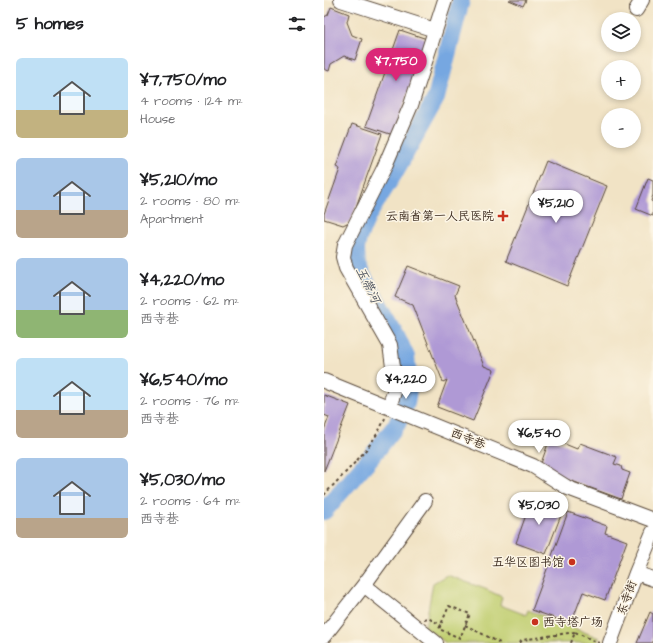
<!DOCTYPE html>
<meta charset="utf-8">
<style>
:root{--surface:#fff;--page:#f2f2f2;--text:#202124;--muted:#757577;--accent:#db2777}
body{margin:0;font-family:"Architects Daughter","LXGW WenKai TC",sans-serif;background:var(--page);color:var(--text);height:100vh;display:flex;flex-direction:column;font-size:15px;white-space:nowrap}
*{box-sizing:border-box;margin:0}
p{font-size:13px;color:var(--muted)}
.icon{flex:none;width:22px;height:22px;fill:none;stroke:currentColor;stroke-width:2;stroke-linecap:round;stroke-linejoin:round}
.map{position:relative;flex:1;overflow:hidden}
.details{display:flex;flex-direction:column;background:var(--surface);width:324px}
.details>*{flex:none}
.controls{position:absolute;left:277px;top:12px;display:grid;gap:8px}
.controls a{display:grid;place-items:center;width:40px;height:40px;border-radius:50%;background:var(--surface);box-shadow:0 2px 6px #0003;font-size:20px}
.price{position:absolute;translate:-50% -34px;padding:0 9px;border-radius:14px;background:#fff;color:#222;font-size:13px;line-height:26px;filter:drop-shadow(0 1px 2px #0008)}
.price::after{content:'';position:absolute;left:50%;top:24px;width:12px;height:9px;margin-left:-6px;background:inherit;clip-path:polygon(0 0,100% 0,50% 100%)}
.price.on{background:var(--accent);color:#fff}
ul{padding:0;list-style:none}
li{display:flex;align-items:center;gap:12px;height:100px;padding:0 16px}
li span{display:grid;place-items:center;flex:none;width:112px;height:80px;border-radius:6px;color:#555}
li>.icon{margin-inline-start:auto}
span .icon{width:48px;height:48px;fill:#fffc;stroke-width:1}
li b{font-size:17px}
h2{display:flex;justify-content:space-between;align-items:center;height:48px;padding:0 16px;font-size:17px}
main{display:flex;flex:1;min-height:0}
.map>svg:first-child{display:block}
</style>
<main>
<section class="details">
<h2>5 homes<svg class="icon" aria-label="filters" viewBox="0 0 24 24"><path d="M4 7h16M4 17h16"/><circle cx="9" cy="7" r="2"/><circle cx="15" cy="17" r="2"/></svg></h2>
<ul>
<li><span style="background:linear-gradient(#bfe0f5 65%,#c2b280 0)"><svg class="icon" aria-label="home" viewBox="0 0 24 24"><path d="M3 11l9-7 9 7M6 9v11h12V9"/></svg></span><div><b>¥7,750/mo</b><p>4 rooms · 124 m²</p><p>House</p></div></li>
<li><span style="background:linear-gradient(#a9c7e8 65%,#b9a48a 0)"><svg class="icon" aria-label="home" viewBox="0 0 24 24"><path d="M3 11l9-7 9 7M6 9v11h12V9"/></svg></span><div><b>¥5,210/mo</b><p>2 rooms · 80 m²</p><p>Apartment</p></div></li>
<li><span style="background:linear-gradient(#a9c7e8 65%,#8fb573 0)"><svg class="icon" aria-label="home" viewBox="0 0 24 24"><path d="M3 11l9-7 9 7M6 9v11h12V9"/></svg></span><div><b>¥4,220/mo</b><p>2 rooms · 62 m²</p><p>西寺巷</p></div></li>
<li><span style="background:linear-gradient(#bfe0f5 65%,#b9a48a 0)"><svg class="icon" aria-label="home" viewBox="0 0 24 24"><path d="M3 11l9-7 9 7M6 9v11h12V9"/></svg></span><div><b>¥6,540/mo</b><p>2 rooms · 76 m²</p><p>西寺巷</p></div></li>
<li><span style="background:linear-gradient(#a9c7e8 75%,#b9a48a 0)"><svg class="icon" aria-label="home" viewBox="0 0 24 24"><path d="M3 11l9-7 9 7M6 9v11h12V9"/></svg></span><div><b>¥5,030/mo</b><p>2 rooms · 64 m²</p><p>西寺巷</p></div></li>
</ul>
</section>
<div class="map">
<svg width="329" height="643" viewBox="0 0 329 643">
<rect width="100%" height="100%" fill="#fcf5e5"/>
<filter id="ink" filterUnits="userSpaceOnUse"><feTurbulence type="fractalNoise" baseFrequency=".025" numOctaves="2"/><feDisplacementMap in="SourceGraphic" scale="8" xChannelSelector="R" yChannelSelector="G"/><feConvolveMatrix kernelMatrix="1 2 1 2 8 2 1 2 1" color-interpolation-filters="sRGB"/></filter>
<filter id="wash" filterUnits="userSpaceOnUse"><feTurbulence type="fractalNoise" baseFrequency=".012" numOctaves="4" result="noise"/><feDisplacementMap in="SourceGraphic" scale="16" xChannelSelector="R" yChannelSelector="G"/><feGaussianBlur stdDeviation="0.9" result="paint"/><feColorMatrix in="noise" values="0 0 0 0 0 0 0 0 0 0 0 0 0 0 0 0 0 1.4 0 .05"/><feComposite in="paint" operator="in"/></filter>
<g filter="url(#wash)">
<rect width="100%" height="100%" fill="#f1e3c5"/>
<path fill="#c0ce70" stroke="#7e7c47" d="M123 575 161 589 178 597 176 605 202 615 204 610 275 638 273 643H122L101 627 109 583Z"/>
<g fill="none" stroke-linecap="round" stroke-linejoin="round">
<path stroke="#76a7e1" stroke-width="18" d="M0 511 53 450 73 424 82 403 85 384 82 357 72 335 33 266 32 249 34 238 44 215 72 170 112 98 137 0"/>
</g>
<g id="blocks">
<path fill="#af99d5" d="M185 0H202L199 6Z
M7 7 25 14 23 22 28 35 38 39 31 60 20 56 7 64 5 71 0 69V17L4 15Z
M76 30 103 39 69 135 42 126Z
M28 124 58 134 27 221 19 225 0 219V214L16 169 12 167Z
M222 161 283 186 243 286 182 261Z
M324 178 329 180V195L327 201 329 202V216L312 209Z
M84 266 135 286 131 295 160 366 170 370 149 421 113 407 123 380 119 382 89 305 71 297Z
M0 395 26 405 0 471V430L5 417 0 415Z
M226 438 253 449 256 443 293 457 290 464 297 466 298 470 306 473 297 499 215 469Z
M208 498 239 510 222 554 192 543Z
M244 512 283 526 281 533 303 541 281 600 259 592 247 624 208 610Z
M326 612 329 614V643H313Z"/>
</g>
</g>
<g filter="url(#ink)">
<use href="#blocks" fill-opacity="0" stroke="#564637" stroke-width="1"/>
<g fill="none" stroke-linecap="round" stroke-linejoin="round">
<defs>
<path id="minor" d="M17 0 111 30
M312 10 318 0
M0 381 209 466 244 488 329 520
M65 407 70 392 71 381 66 345 22 268 19 257 21 245 60 168 87 105 121 0
M312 573 329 579
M40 585 112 643
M0 636 40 585 101 501
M286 643 312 573 329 532"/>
</defs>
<use href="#minor" stroke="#564637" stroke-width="16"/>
<path stroke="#564637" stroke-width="2" stroke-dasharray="3 3" stroke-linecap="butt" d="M0 495C22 471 49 448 61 418
M125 606 146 614 136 638 115 629Z
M100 619 104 618 117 625
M141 625 176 643
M196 643 198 640 251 632
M247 643 251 632 275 643"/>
<use href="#minor" stroke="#fff" stroke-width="14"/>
</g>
</g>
<g fill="#c8321e" stroke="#fcf5e5" stroke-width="1.5">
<path d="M177 210h4v4h4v4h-4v4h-4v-4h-4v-4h4z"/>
<circle cx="248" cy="562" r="4"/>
<circle cx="211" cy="622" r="4"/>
</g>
<g text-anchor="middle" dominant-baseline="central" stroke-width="3" stroke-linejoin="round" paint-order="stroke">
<g font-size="12" fill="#3b2a1e" stroke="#fcf5e5" text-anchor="end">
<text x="170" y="216">云南省第一人民医院</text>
<text x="240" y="562">五华区图书馆</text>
<text x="219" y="622" text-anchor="start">西寺塔广场</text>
</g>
<g font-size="12" fill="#3b2a1e" stroke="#fcf5e5">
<text transform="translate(144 439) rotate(22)">西寺巷</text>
<text transform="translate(303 598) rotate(-70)">东寺街</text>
</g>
<g font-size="13" font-style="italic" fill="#505662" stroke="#fcf5e5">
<text transform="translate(44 285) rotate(64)">玉带河</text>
</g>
</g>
</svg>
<div class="controls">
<a><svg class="icon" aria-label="layers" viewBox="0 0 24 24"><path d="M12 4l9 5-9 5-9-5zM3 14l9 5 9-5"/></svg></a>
<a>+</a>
<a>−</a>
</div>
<b class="price on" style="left:72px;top:82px">¥7,750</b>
<b class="price" style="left:232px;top:224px">¥5,210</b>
<b class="price" style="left:82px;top:400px">¥4,220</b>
<b class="price" style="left:215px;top:454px">¥6,540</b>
<b class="price" style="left:215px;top:526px">¥5,030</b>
</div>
</main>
